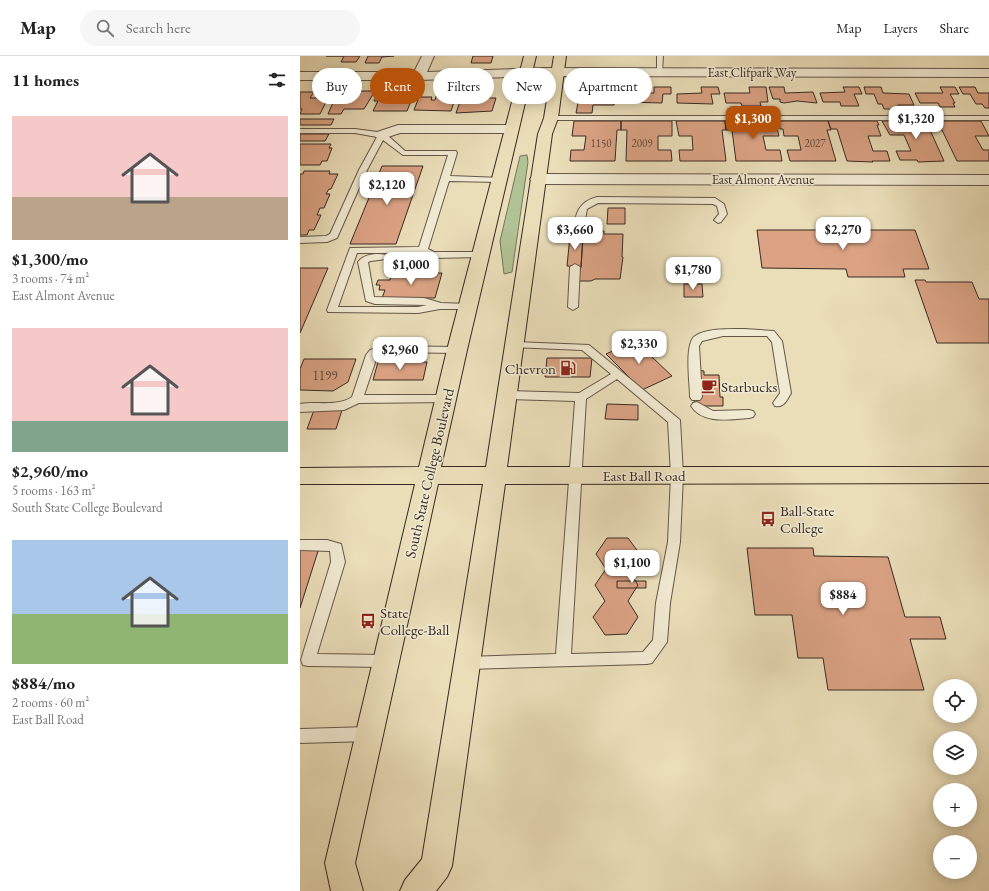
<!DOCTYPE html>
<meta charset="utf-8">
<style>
:root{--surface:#fff;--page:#f6f6f6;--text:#222;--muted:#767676;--line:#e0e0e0;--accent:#b45309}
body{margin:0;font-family:"EB Garamond",serif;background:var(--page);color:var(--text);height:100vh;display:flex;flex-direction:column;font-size:15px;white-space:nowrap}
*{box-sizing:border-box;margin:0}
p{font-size:13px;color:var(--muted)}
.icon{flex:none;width:22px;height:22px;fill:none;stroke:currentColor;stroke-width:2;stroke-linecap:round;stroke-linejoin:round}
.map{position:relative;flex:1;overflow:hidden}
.details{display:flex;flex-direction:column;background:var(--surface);width:300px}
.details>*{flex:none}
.hud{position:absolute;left:12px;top:12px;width:380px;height:36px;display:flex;gap:8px}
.controls{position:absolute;left:633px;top:623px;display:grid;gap:8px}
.controls a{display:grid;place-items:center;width:44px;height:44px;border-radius:50%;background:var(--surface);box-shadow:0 2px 10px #0003;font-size:20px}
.price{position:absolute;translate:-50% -34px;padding:0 9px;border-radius:8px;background:#fff;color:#222;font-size:13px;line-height:26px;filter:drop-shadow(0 1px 2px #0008)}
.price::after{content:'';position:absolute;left:50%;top:24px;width:12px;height:9px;margin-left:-6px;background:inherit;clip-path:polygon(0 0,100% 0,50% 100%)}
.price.current{background:var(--accent);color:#fff}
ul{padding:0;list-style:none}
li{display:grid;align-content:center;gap:8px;height:212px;padding:0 12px}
li span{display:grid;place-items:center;height:124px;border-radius:0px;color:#555}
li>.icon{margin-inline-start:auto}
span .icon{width:72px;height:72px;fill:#fffc;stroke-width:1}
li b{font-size:17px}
h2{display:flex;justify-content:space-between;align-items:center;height:48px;padding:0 12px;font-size:17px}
.chip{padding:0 14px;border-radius:18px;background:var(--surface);box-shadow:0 2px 10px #0003;font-size:14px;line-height:36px}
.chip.current{background:var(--accent);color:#fff}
header{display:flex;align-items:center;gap:24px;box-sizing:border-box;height:56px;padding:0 20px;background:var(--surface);border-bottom:1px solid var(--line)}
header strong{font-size:19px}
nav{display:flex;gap:22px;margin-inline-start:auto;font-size:14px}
.search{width:280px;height:36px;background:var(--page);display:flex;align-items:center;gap:10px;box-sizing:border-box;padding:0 14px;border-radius:22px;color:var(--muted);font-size:15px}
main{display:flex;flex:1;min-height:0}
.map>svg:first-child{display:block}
</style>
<header>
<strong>Map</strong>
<div class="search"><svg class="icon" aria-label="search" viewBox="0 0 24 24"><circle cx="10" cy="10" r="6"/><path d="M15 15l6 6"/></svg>Search here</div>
<nav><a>Map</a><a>Layers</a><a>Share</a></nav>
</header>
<main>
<section class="details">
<h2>11 homes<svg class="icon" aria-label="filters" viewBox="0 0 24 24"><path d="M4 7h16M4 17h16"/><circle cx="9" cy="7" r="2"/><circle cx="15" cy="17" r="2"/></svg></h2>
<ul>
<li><span style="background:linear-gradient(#f6c9c9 65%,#b9a48a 0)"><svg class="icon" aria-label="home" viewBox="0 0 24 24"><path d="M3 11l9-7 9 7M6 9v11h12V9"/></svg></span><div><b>$1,300/mo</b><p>3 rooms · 74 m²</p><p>East Almont Avenue</p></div></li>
<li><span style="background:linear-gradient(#f6c9c9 75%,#7fa58c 0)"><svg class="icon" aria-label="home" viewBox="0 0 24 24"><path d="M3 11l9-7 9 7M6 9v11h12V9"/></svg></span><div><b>$2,960/mo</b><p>5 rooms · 163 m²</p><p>South State College Boulevard</p></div></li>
<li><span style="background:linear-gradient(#a9c7e8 60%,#8fb573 0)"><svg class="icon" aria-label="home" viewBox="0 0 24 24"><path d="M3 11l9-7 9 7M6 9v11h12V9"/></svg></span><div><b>$884/mo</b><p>2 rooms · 60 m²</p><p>East Ball Road</p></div></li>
</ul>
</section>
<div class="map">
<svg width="689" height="835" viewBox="0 0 689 835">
<rect width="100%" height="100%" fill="#eadeb9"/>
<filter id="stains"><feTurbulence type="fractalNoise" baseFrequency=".005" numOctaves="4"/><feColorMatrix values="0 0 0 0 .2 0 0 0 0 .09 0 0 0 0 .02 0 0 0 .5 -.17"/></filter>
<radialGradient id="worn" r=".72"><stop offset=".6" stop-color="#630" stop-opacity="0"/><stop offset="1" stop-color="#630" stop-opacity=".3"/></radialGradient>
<path fill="#b1c294" stroke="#74765c" d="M227 99 228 106 212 216 204 218 200 185 220 100Z"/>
<path fill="#dba384" stroke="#372a24" d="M26 0H60L56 6H41L44 0Z
M68 0H94L82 1 79 7H65Z
M173 0H193L191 7H171Z
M308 31H323V38H315L314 49H293L292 57H276L280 36 308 37Z
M354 31H371V38H363L362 47 327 46 328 37H354Z
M401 31H418L420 38H411L413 48 377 47V38L402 37Z
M449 31H466L468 46H460L461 50H442L441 47H426L424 37H450Z
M469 31H484L485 37 513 36 517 47 497 45 484 47 480 46V43H473Z
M543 31H559L562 38H554L559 50H541L540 46H523L520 37 545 36Z
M564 31H581L583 37 609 38 614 49H598L599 53H584L582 48H578L574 38H566Z
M640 31H655L659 38H650L655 47H653L655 51H640L638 47H620L615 37H643Z
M659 31H675L678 37H689V52H685L682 48H676L670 38H663Z
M138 34H155L151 46H154L151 55 114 54 119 41H132L131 44H135Z
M161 34H182L180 42H196L192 55 156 57 161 43H158Z
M57 35H75L64 53H44L41 58H28L35 42H54Z
M0 36H14L10 42H28L20 58H0L2 53H0Z
M78 36H95L92 43H96L95 45H111L107 55H73L78 45H74Z
M0 63H34L31 69H0Z
M274 65H321V74H317L315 105H270L271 94H284L286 80H272Z
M321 65H372V80H358V94H371L372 105H326L327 74H321Z
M376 65H425L426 74H422L426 105H380L379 94H393L392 80H379Z
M425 65H475L479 80H463L466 94H480L482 105H436L432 74H426Z
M479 65H528L531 74H527L536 105H490L487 94H501L498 80H484L483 73H480Z
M528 65H577L579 69H577L581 80H568L573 95H587L590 105H572L573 106 547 105 537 73H531Z
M582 65H631L635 74H630L644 105 618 106 617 104H600L596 95H611L604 79H590Z
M631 65H681L689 80H675L683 94H689V105H657L642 74H635Z
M0 78H29L25 85H0Z
M0 88H31L29 92H32L27 105H22L20 109H0Z
M82 110H123L96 188H50Z
M4 115H30L29 118H38L31 133H29L26 138H30L24 152H20L17 159H21L14 174H9L7 179H0V118H3Z
M308 152H325V168H307Z
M457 174H615L629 213H603L605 221H548L546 213 462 212Z
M288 175H304V178H323L322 201H323L320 223H295L291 225H280L277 224 281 211 283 180H287Z
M270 180H283L281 211 267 210Z
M0 212H28L0 277Z
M92 217H142L135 242H82L85 234H79L80 229H76L78 224H90Z
M615 224H625L626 226H672L679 243H689V287H637Z
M384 228H402L403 241H384Z
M335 285 372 320 342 334 306 298Z
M247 302H292L290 321H245Z
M4 303H56L48 326 33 335 0 334V313Z
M78 306H127L123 324H73Z
M396 314 404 315V319H419L420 341H423V350H394Z
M307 348 338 349V364L305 363Z
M14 354H42L36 373H7Z
M307 482H328L339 497 328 513 338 529 328 545 338 561 327 578 305 579 293 561 305 545 295 529 306 513 296 498Z
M0 492H19L0 552Z
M447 492H513L514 500 588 501 605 561H640L646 583H610L624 634H528L523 602H498L492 559H455Z
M317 525H346V532H317Z"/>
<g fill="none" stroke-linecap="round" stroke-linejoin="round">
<defs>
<path id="service" d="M357 0H363L362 17 357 16Z
M248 60H689V64H248Z
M0 73H55L85 77 105 95H156L157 97 150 120 202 122 203 124 199 126 149 125 128 193 134 196H181L184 197 186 199 184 201 132 202 121 197H57L38 251H118L127 249 75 248 66 245 58 206C64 198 77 197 86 199L88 201 86 203 71 205 68 206 74 241 124 242 141 247 168 248 172 249 173 251 172 253H140L118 257 28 256 27 254 50 192 119 191 148 99H103L83 84 67 114 37 182 27 186 0 187V181L26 180 30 178 59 114 77 81 55 77H0Z
M297 141 415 142 424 148 427 158 421 166 418 167 414 164 419 158 417 150 413 148 298 147 287 153 282 180 280 182H274L272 180C276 161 275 147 297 141Z
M275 208 280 211 278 251 273 254 268 251 270 211Z
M444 273 474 275 482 285 491 337C487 344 484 352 475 350L473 347 480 337 472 286 467 280H423L402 285 399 290 402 341 400 344H392L390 341C390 328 384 287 395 280 406 272 431 273 444 273Z
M215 286 289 289 380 364 383 419 380 486 370 547 367 586 352 607 347 608 167 613 162 612 160 607 162 602 167 601 256 598 275 345 208 343 204 342 202 339 204 336 208 335 279 337 311 318 282 294 211 291 210 289ZM317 323 368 366 371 419 368 486 356 547 353 584 343 596 271 598 286 343Z
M83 290 157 291 162 294 157 297 84 296 78 298 64 339H146L150 340 152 343 150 346 59 347 44 354 0 356V348C17 345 37 351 52 341L66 299 70 294Z
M397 346 413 355 449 354 453 355 455 358 453 361 449 362C431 363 403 369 391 350L393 347Z
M0 484H27L41 488 45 506 17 598 86 599 91 600 93 605 91 610 86 611 8 610 3 609 1 604 31 506 30 495 0 494Z
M70 671 75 673 78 678 75 683 70 685 0 687V673Z"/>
<path id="minor" d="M122 0H134L127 16 244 12 689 13V21L244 20 119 24H0V16H114Z
M98 69H211L216 70 218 73 216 76 211 77H100L82 83 77 82 75 79 77 76Z
M238 118 689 119V129L238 128 233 126 230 123 233 120Z"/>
<path id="primary" d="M224 0H236L167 294 141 411H186L238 78 244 62 254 0H266L258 62 252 78 207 411H689V427L205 428 152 810 147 821 136 835H100L105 824 122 803 183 428H138L55 807 63 835H31L25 807 115 428H0V412L119 411 147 294Z"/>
</defs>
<use href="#service" stroke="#645749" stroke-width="2"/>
<use href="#minor" stroke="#645749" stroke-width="2"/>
<use href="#primary" stroke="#372a24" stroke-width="2"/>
<use href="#service" fill="#f1ead2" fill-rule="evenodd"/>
<use href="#minor" fill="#f1ead2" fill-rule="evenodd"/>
<use href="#primary" fill="#eadeb9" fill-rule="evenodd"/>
</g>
<defs>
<symbol id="fuel-bare" viewBox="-9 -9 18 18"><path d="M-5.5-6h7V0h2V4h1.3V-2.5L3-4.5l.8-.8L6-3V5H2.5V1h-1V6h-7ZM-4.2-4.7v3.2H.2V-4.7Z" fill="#8f2418" stroke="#f1ead2" stroke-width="2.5" paint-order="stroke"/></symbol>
<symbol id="cafe-bare" viewBox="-9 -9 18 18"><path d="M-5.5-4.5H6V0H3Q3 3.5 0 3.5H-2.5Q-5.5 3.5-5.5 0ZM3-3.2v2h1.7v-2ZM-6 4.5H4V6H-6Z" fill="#8f2418" stroke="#f1ead2" stroke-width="2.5" paint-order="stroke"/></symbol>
<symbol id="bus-bare" viewBox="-9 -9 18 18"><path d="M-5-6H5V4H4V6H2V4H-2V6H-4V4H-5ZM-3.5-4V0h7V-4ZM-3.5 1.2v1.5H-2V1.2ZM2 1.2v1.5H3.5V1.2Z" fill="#8f2418" stroke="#f1ead2" stroke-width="2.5" paint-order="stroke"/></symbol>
</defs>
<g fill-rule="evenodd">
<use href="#fuel-bare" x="257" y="301" width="22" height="22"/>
<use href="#cafe-bare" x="398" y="319" width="22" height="22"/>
<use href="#bus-bare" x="457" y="452" width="22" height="22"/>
<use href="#bus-bare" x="57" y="554" width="22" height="22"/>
</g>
<g text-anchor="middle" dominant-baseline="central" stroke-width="3" stroke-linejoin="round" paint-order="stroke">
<g font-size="11" fill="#60483c">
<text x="301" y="87">1150</text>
<text x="342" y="87">2009</text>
<text x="515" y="87">2027</text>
</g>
<g font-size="13" fill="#372a24" stroke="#f1ead2">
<text x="452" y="16">East Clifpark Way</text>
<text x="463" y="123">East Almont Avenue</text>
</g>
<g font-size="13" fill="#60483c">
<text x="25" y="319">1199</text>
</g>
<g font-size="15" fill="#372a24" stroke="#f1ead2" text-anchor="start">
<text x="256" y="312" text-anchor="end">Chevron</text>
<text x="421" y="330">Starbucks</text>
<text x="480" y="454">Ball-State<tspan x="480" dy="17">College</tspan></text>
<text x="80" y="556">State<tspan x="80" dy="17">College-Ball</tspan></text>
</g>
<g font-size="15" fill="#372a24" stroke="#f1ead2">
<text transform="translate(129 417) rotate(-77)">South State College Boulevard</text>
<text x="344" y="419">East Ball Road</text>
</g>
</g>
<rect width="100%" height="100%" filter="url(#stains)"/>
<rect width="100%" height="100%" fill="url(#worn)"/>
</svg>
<div class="controls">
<a><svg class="icon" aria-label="locate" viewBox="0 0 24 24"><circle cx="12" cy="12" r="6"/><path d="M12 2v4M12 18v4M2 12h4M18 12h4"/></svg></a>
<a><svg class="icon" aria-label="layers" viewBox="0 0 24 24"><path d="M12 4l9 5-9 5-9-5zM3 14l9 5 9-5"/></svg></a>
<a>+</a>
<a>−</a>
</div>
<b class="price current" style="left:453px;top:84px">$1,300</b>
<b class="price" style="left:616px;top:84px">$1,320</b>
<b class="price" style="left:87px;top:150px">$2,120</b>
<b class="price" style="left:275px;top:195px">$3,660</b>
<b class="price" style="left:543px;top:195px">$2,270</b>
<b class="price" style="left:111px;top:230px">$1,000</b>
<b class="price" style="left:393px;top:235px">$1,780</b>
<b class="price" style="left:339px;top:309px">$2,330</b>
<b class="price" style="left:100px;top:315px">$2,960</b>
<b class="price" style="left:332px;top:528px">$1,100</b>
<b class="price" style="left:543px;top:560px">$884</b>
<div class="hud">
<a class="chip">Buy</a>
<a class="chip current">Rent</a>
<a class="chip">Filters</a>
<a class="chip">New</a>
<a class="chip">Apartment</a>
</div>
</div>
</main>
